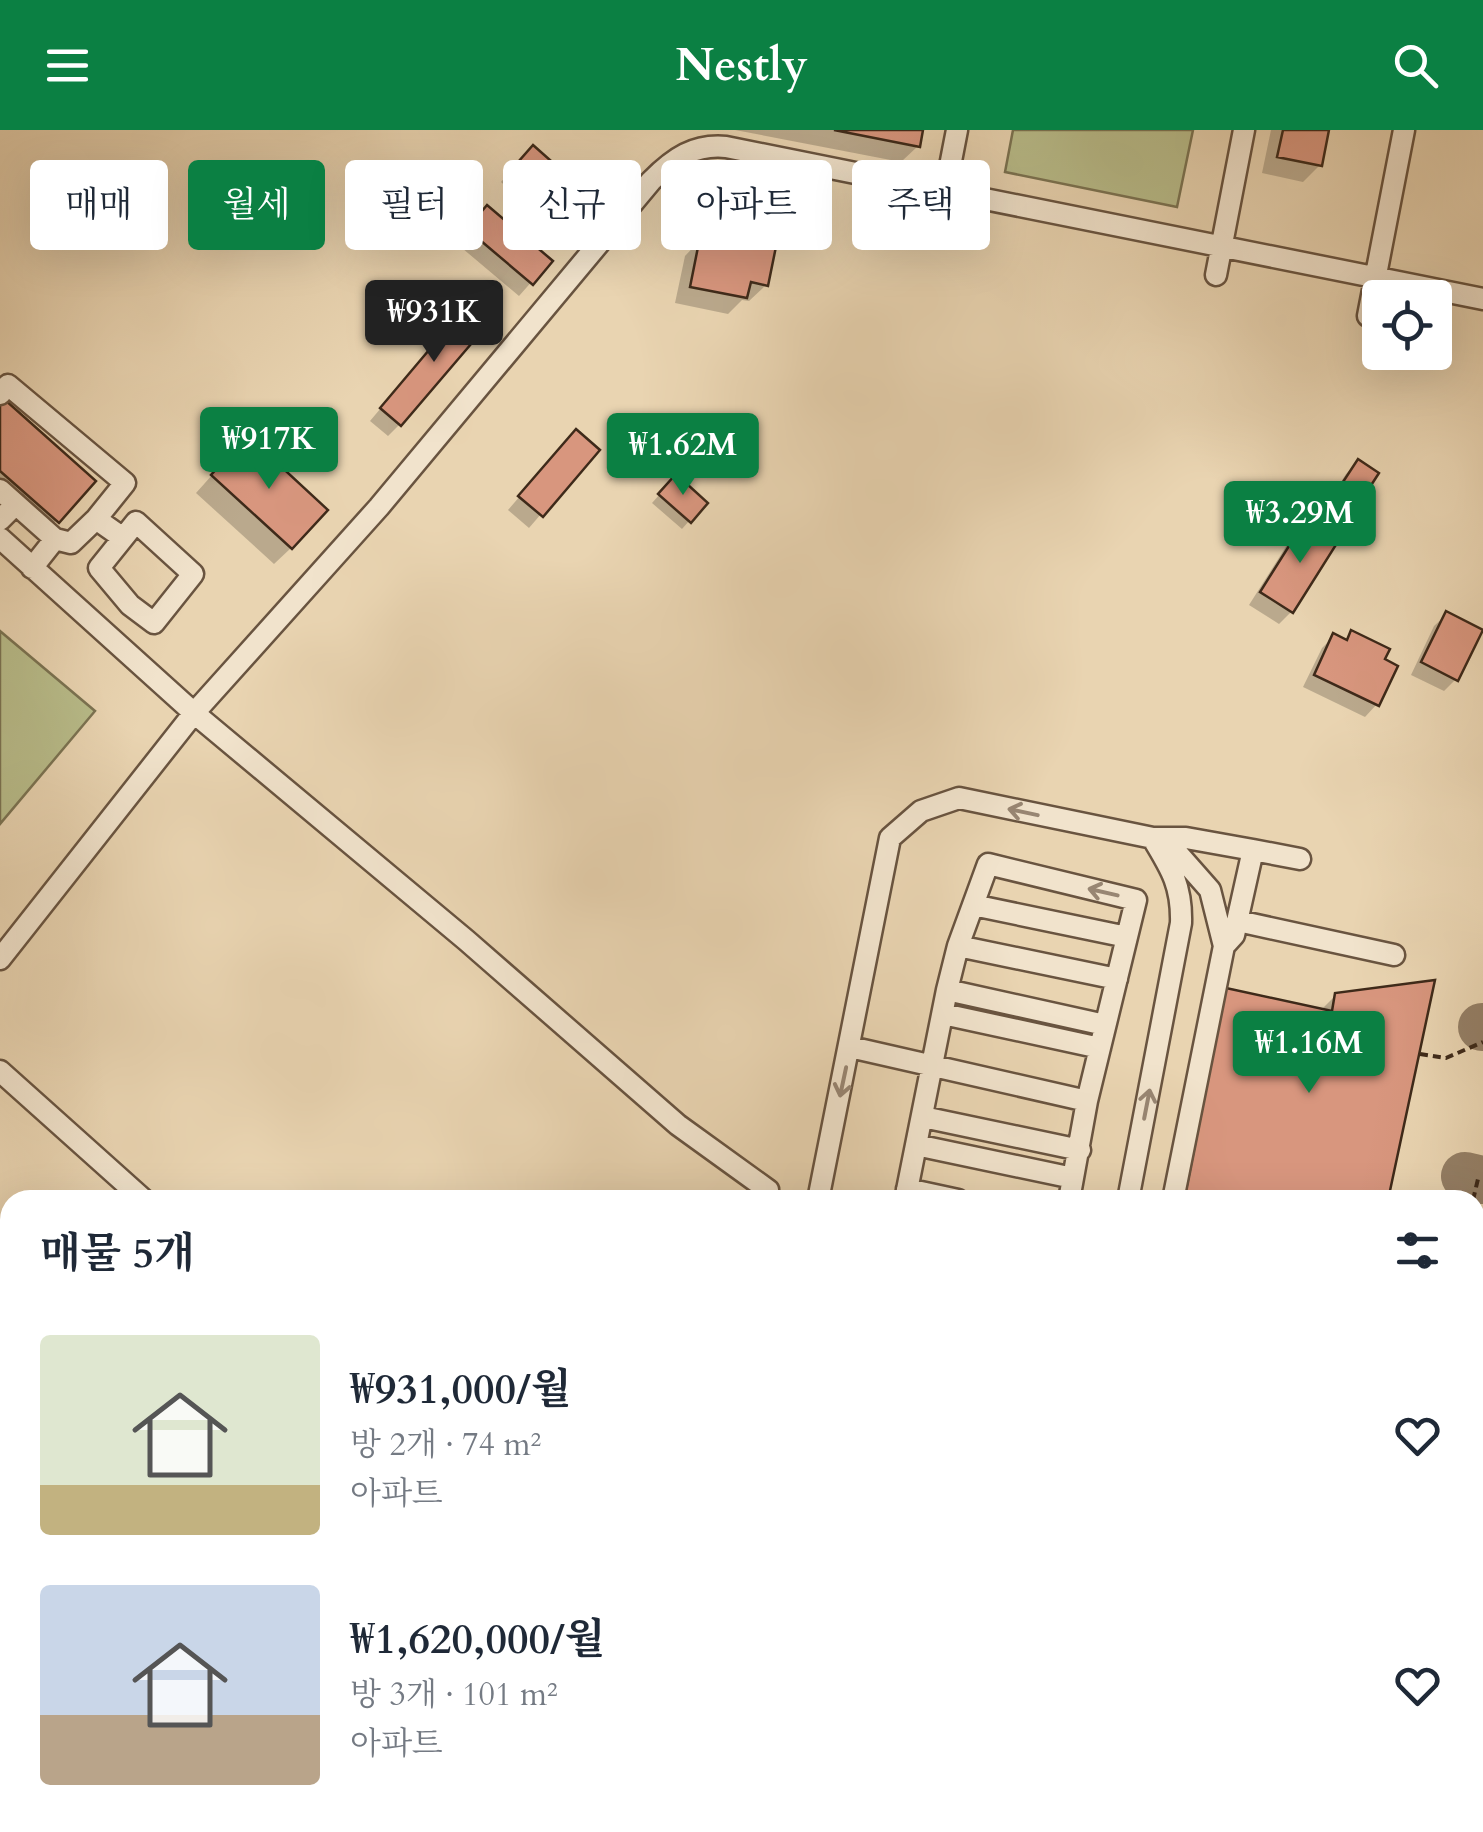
<!DOCTYPE html>
<html lang="ko">
<meta charset="utf-8">
<style>
:root{--surface:#fff;--page:#f2f2f3;--text:#1f2937;--muted:#747a83;--accent:#0b8043}
body{margin:0;font-family:Cardo,"Noto Serif KR",serif;background:var(--page);color:var(--text);height:100vh;display:flex;flex-direction:column;font-size:38px;white-space:nowrap}
*{box-sizing:border-box;margin:0}
p{font-size:32px;color:var(--muted)}
.icon{flex:none;width:55px;height:55px;fill:none;stroke:currentColor;stroke-width:2;stroke-linecap:round;stroke-linejoin:round}
.map{position:relative;flex:1;overflow:hidden}
.details{position:absolute;left:0px;top:1060px;width:1485px;height:642px;display:flex;flex-direction:column;background:var(--surface);border-radius:30px 30px 0 0;box-shadow:0 10px 40px #0002}
.details>*{flex:none}
.top-card{position:absolute;left:30px;top:30px;width:1425px;height:90px;display:flex;gap:20px}
.fabs{position:absolute;left:1362px;top:150px;display:grid;gap:20px}
.fabs a{display:grid;place-items:center;width:90px;height:90px;border-radius:10px;background:var(--surface);box-shadow:0 10px 40px #0002;font-size:50px}
.price{position:absolute;translate:-50% -85px;padding:0 22px;border-radius:10px;background:var(--accent);color:#fff;font-size:32px;line-height:65px;filter:drop-shadow(0 2px 5px #0008)}
.price::after{content:'';position:absolute;left:50%;top:60px;width:30px;height:22px;margin-left:-15px;background:inherit;clip-path:polygon(0 0,100% 0,50% 100%)}
.price.on{background:#222;color:#fff}
ul{padding:0;list-style:none}
li{display:flex;align-items:center;gap:30px;height:250px;padding:0 40px}
li span{display:grid;place-items:center;flex:none;width:280px;height:200px;border-radius:10px;color:#555}
li>.icon{margin-inline-start:auto}
span .icon{width:120px;height:120px;fill:#fffc;stroke-width:1}
li b{font-size:42px}
h2{display:flex;justify-content:space-between;align-items:center;height:120px;padding:0 40px;font-size:42px}
.chip{padding:0 35px;border-radius:10px;background:var(--surface);box-shadow:0 10px 40px #0002;font-size:35px;line-height:90px}
.chip.on{background:var(--accent);color:#fff}
header{display:flex;justify-content:space-between;align-items:center;height:130px;padding:0 40px;background:var(--accent);color:#fff;font-size:45px;font-weight:700}
.map>svg:first-child{display:block}
</style>
<header><svg class="icon" aria-label="menu" viewBox="0 0 24 24"><path d="M4 6h16M4 12h16M4 18h16"/></svg>Nestly<svg class="icon" aria-label="search" viewBox="0 0 24 24"><circle cx="10" cy="10" r="6"/><path d="M15 15l6 6"/></svg></header>
<div class="map">
<svg width="1483" height="1702" viewBox="0 0 1483 1702">
<rect width="100%" height="100%" fill="#e9d4b1"/>
<filter id="stains"><feTurbulence type="fractalNoise" baseFrequency=".002" numOctaves="4"/><feColorMatrix values="0 0 0 0 .2 0 0 0 0 .09 0 0 0 0 .02 0 0 0 .5 -.17"/></filter>
<radialGradient id="worn" r=".72"><stop offset=".6" stop-color="#630" stop-opacity="0"/><stop offset="1" stop-color="#630" stop-opacity=".3"/></radialGradient>
<path fill="#b8bc8a" stroke="#7b7352" stroke-width="2.5" d="M1013 0H1193L1177 77 1005 42Z
M0 501 95 581 0 694Z"/>
<path fill="#0003" d="M735 0H921L918 16 901 32Z
M1271 0H1327L1320 35 1303 52 1262 43Z
M521 30 599 77 567 112 501 52Z
M727 79 766 155 749 171 742 170 728 184 675 173 685 126 701 109 707 111 710 95Z
M475 90 550 131 519 166 456 113Z
M455 190 400 294 388 306 370 291Z
M0 277 92 351 40 408 0 372Z
M564 315 596 320 529 398 508 380Z
M230 325 291 418 274 434 196 363Z
M1358 332 1344 393 1330 407 1291 482 1279 494 1249 475 1294 404 1306 392 1313 396 1346 344Z
M668 355 705 373 682 399 652 373Z
M1447 484 1456 549 1444 561 1411 545 1434 496Z
M1352 503 1377 574 1365 587 1303 557 1322 518 1334 506 1344 511Z
M1227 861 1320 881 1336 865 1385 1070H1172L1210 877Z"/>
<g fill="none" stroke-linecap="round" stroke-linejoin="round">
<path stroke="#947f66" stroke-width="48" d="M1482 897H1483
M1465 1046 1483 1050
M1475 1181 1483 1183
M1475 1284 1483 1285"/>
</g>
<path fill="#d8967e" stroke="#3e2a1a" stroke-width="2.5" d="M834 0H923L920 17Z
M1283 0H1329L1322 36 1277 27Z
M533 15 603 77 581 101 512 39Z
M487 75 553 131 533 155 467 99Z
M726 76 782 87 768 156 751 152 747 168 690 157 700 107 719 110Z
M467 175 489 193 401 296 380 278Z
M4 269 96 351 59 393 0 341V274Z
M576 299 600 320 543 387 518 366Z
M247 305 328 380 292 419 211 345Z
M1358 329 1379 343 1346 394 1324 381Z
M676 344 708 373 691 393 658 364Z
M1306 389 1339 410 1293 483 1260 462Z
M1446 481 1483 500 1458 551 1421 532Z
M1351 500 1390 519 1385 529 1398 536 1379 576 1314 545 1333 503 1347 510Z
M1435 850 1388 1070H1184L1226 858 1332 881 1335 863Z"/>
<g fill="none" stroke-linecap="round" stroke-linejoin="round">
<defs>
<path id="minor" d="M937 103 957 0
M1216 145 1244 0
M1368 186 1404 0
M0 264 8 255 125 353 96 389
M0 360 55 409 32 438
M0 390 16 374
M136 392 193 444 154 493 130 475 99 438Z
M0 408 194 583 466 810 678 995 768 1060 766 1070
M55 409 71 413 96 389 123 408
M1155 709 1173 718 1210 760 1224 816 1173 1070
M1253 720 1300 729
M973 775 1127 807
M1238 791 1394 825
M958 816 1117 849
M0 829 194 583 379 377 651 51C674 28 694 14 726 17L1483 169
M947 860 1105 895
M943 884 1100 918
M850 917 1087 971
M0 941 144 1070
M923 987 1080 1020
M916 1015 1073 1048
M907 1059 958 1070
M818 1070 890 708 921 681 959 668 1153 708H1186L1253 720 1234 805 1224 816
M905 1070 947 860 958 816 988 734 1136 770 1087 971 1069 1070
M1128 1070 1181 793C1182 757 1172 740 1153 709
M0 1210 10 1206
M0 1237 10 1245
M1475 1529 1483 1531
M1475 1690 1483 1692
M542 1692 550 1702
M718 1692 723 1702
M1448 1692 1452 1702
M1146 1702 1148 1692
M1212 1702 1283 1692"/>
</defs>
<use href="#minor" stroke="#695440" stroke-width="25"/>
<path stroke="#3e2a1a" stroke-width="4" stroke-dasharray="8 5" stroke-linecap="butt" d="M1420 924 1446 928 1483 912
M1473 1070 1478 1049"/>
<use href="#minor" stroke="#f1e3cc" stroke-width="20"/>
</g>
<defs><path id="oneway-shaft" d="M-6 0H5M1.5-3L5.5 0L1.5 3" fill="none" stroke-width="1.6" stroke-linecap="round" stroke-linejoin="round" transform="scale(2.5)"/></defs>
<g stroke="#988673">
<use href="#oneway-shaft" transform="translate(1023 682) rotate(-168)"/>
<use href="#oneway-shaft" transform="translate(1103 762) rotate(-167)"/>
<use href="#oneway-shaft" transform="translate(843 952) rotate(102)"/>
<use href="#oneway-shaft" transform="translate(1147 974) rotate(-79)"/>
</g>
<rect width="100%" height="100%" filter="url(#stains)"/>
<rect width="100%" height="100%" fill="url(#worn)"/>
</svg>
<div class="fabs">
<a><svg class="icon" aria-label="locate" viewBox="0 0 24 24"><circle cx="12" cy="12" r="6"/><path d="M12 2v4M12 18v4M2 12h4M18 12h4"/></svg></a>
</div>
<b class="price on" style="left:434px;top:235px">₩931K</b>
<b class="price" style="left:269px;top:362px">₩917K</b>
<b class="price" style="left:683px;top:368px">₩1.62M</b>
<b class="price" style="left:1300px;top:436px">₩3.29M</b>
<b class="price" style="left:1309px;top:966px">₩1.16M</b>
<div class="top-card">
<a class="chip">매매</a>
<a class="chip on">월세</a>
<a class="chip">필터</a>
<a class="chip">신규</a>
<a class="chip">아파트</a>
<a class="chip">주택</a>
</div>
<section class="details">
<h2>매물 5개<svg class="icon" aria-label="filters" viewBox="0 0 24 24"><path d="M4 7h16M4 17h16"/><circle cx="9" cy="7" r="2"/><circle cx="15" cy="17" r="2"/></svg></h2>
<ul>
<li><span style="background:linear-gradient(#dfe7d0 75%,#c2b280 0)"><svg class="icon" aria-label="home" viewBox="0 0 24 24"><path d="M3 11l9-7 9 7M6 9v11h12V9"/></svg></span><div><b>₩931,000/월</b><p>방 2개 · 74 m²</p><p>아파트</p></div><svg class="icon" aria-label="heart" viewBox="0 0 24 24"><path d="M12 20l-8-8c-3-5 5-10 8-4 3-6 11-1 8 4z"/></svg></li>
<li><span style="background:linear-gradient(#c9d6e8 65%,#b9a48a 0)"><svg class="icon" aria-label="home" viewBox="0 0 24 24"><path d="M3 11l9-7 9 7M6 9v11h12V9"/></svg></span><div><b>₩1,620,000/월</b><p>방 3개 · 101 m²</p><p>아파트</p></div><svg class="icon" aria-label="heart" viewBox="0 0 24 24"><path d="M12 20l-8-8c-3-5 5-10 8-4 3-6 11-1 8 4z"/></svg></li>
</ul>
</section>
</div>
